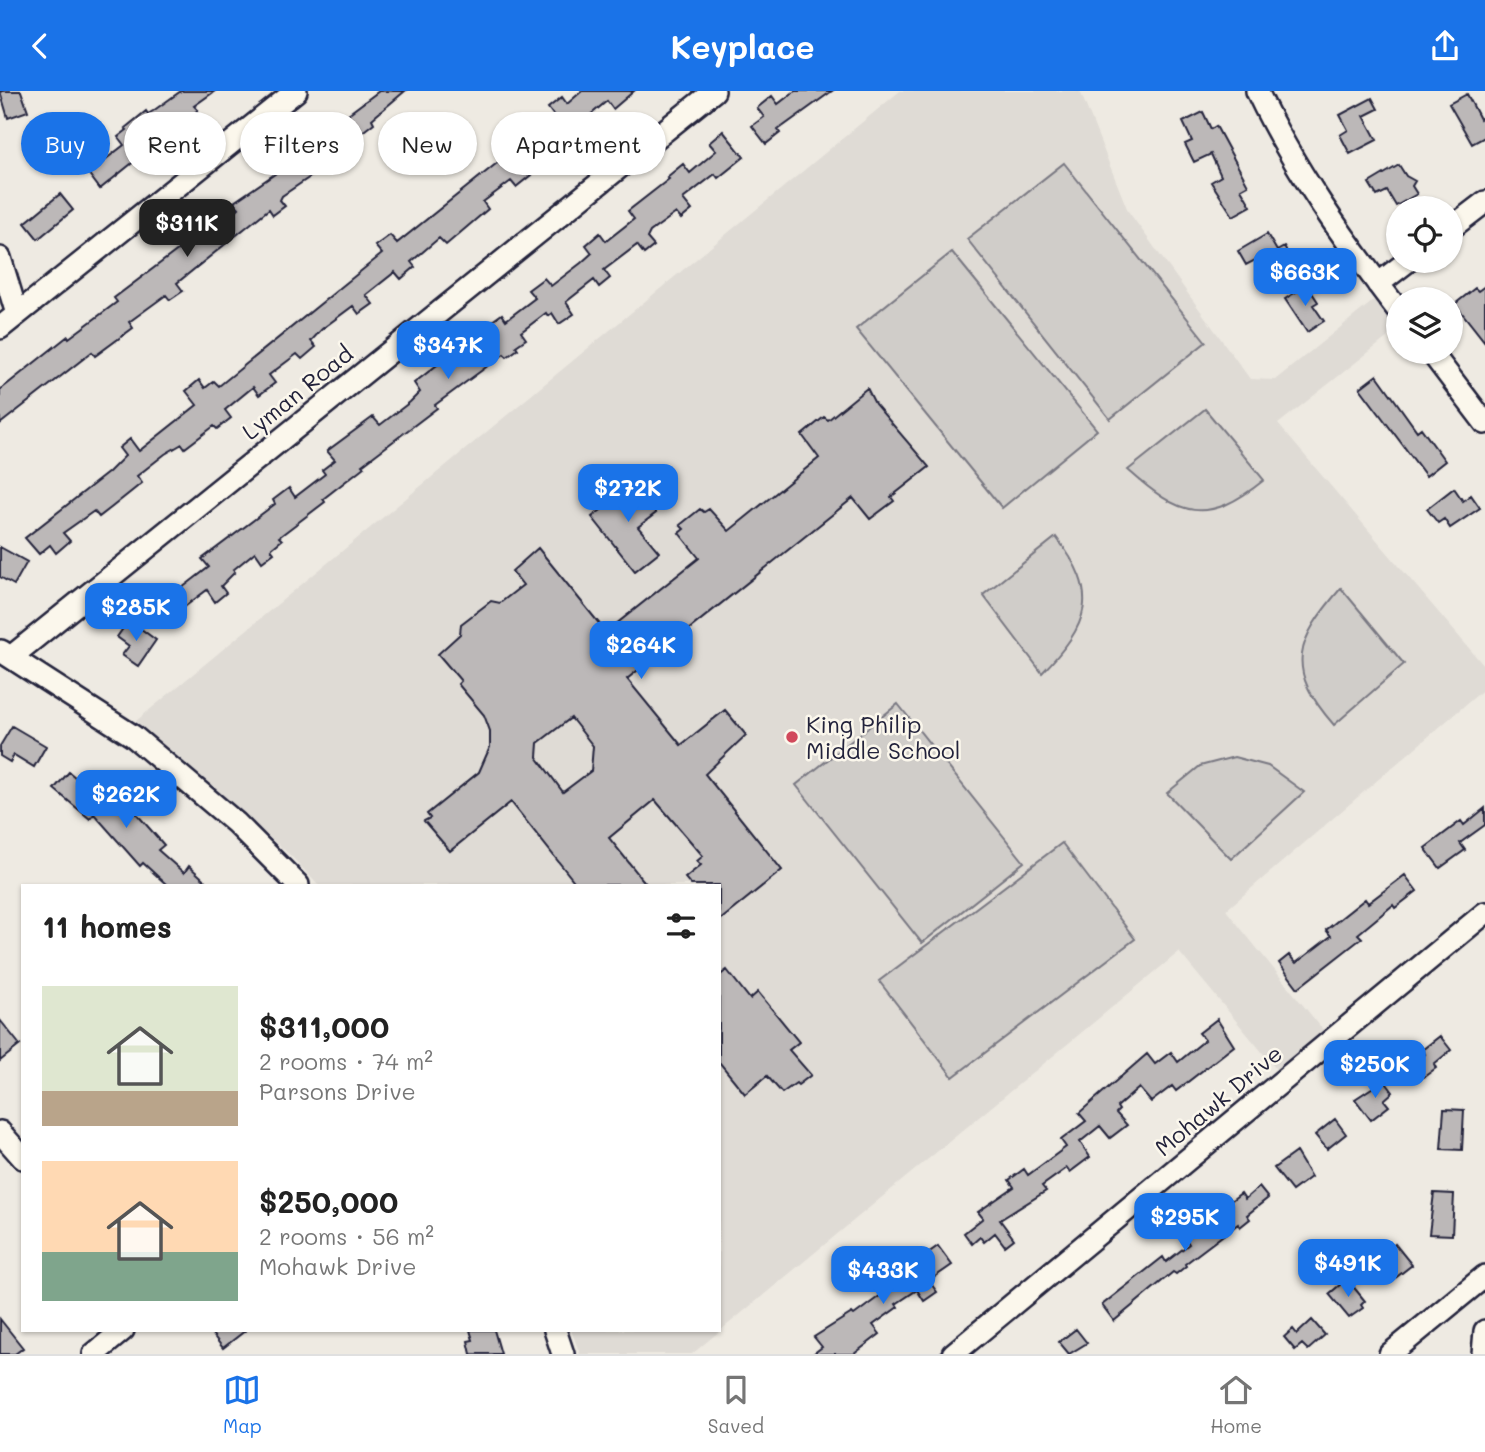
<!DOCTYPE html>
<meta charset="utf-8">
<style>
:root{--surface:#fff;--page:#f2f2f2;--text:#222;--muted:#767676;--line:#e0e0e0;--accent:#1a73e8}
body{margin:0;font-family:Mali,sans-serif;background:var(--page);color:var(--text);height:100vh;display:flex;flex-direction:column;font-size:26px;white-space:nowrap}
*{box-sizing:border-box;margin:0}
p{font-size:23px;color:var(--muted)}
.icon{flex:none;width:38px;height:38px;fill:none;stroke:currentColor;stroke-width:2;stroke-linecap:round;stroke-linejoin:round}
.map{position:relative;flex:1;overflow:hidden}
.panel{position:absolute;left:21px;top:793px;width:700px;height:448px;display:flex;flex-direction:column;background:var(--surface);border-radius:0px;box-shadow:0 2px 5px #0004}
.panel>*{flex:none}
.hud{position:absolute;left:21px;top:21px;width:700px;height:63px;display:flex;gap:14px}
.tools{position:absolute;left:1386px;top:105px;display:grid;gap:14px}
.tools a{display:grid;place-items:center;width:77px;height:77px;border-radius:50%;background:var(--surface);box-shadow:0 2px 5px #0004;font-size:35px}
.price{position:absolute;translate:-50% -60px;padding:0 16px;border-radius:14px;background:var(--accent);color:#fff;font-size:23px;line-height:46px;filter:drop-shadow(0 2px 4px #0008)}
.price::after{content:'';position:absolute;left:50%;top:42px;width:21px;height:16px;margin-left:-10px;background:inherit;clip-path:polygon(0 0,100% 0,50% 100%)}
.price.on{background:#222;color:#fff}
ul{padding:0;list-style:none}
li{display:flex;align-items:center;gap:21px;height:175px;padding:0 21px}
li span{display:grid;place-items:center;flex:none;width:196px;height:140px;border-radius:0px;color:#555}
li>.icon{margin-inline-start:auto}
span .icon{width:84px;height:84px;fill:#fffc;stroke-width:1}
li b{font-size:30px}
h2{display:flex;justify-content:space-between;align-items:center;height:84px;padding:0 21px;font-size:30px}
.chip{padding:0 24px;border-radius:32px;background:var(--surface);box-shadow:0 2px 5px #0004;font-size:24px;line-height:63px}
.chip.on{background:var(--accent);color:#fff}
header{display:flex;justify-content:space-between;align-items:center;height:91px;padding:0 21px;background:var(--accent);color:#fff;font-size:32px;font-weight:800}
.menu{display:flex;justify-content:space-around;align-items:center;height:98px;border-top:2px solid var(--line);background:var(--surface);font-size:19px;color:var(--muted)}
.menu a{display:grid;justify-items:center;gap:4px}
.menu .on{color:var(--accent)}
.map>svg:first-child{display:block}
</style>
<header><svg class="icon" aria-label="back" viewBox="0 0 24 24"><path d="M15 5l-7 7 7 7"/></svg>Keyplace<svg class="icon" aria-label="share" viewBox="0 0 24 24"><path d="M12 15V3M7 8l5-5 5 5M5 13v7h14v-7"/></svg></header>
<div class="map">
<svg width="1485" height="1263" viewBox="0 0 1485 1263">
<rect width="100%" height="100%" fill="#eeeae2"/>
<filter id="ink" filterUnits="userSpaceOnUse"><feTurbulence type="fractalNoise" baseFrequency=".0143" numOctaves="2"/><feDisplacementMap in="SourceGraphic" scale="14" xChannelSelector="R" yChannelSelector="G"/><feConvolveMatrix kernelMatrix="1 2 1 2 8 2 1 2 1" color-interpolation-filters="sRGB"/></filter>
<g filter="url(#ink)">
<path fill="#dfdbd5" d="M900 0H1080L1128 120 1250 288 1275 289 1383 202 1398 219V238L1278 333 1485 576V597L1226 819 1324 940 1277 979 1179 861 692 1263H580L571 1239H719V794H318L291 765 136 630Z"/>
<path fill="#d0cdc9" stroke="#797882" stroke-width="2" d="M1064 72 1206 251 1110 328 967 148Z
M952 161 1097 339 1002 417 856 238Z
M1205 318 1264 389C1206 436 1180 425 1128 379Z
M1056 446C1101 504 1089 533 1042 582L983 504Z
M1341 497 1404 573 1334 634C1284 577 1296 550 1341 497Z
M898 613 1024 771 922 852 796 694Z
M1234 666 1268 675 1304 701 1231 768 1167 702 1200 675Z
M1062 752 1135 848 953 986 879 890Z"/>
<path fill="#bcb8b8" stroke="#22223b" stroke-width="2" fill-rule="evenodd" d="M0 0H21L28 20 8 27Z
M181 0H215L194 15 198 19 100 98 88 82 124 54 118 46 127 39 125 37 146 20 148 23 153 20Z
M379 0H405L372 28 374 32 311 81 313 84 282 105 280 109 285 115 273 124 269 118 177 192 183 200 170 209 166 204 129 231 133 237 95 265 92 261 0 333V299L68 245 69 247 117 211 114 207 187 152 185 150 206 133 212 140 239 117 234 111 282 78 278 72 295 60 298 64 330 42 325 35 342 23 344 26Z
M582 0H634L613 18 607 10 582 31 588 39 574 50 568 42 525 77 531 84 516 96 511 90 483 111 488 118 446 154 439 147 411 171 415 176 401 188 395 181 366 204 373 213 359 223 353 215 322 238 311 250 316 256 302 268 297 263 269 284 275 292 259 304 253 296 225 319 231 327 217 338 214 335 185 357 182 353 165 363 137 385 142 392 112 416 99 426 94 420 63 442 70 450 56 462 50 454 39 463 25 447 109 381 125 365 119 357 130 348 139 360 197 314 186 300 199 289 205 297 214 290 219 295 382 163 375 155 390 144 397 152 542 36 554 25 548 17 562 6 567 13Z
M795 0H832L778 39 780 42 766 53 752 35 764 26 757 17 772 5 778 13Z
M1467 3 1480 28 1485 25V46L1472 53 1449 13Z
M1372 7 1378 18 1364 25 1377 49 1350 63 1340 44 1348 39 1340 24Z
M1203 21 1211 38 1216 35 1248 94 1241 98 1251 115 1233 125 1211 91 1221 85 1211 63 1194 71 1185 53 1192 50 1183 31Z
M723 40 744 66 718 87 715 83 683 108 692 119 681 128 676 122 650 141 647 147 654 155 644 163 637 154 604 179 610 187 599 196 594 189 566 211 574 223 559 233 552 222 548 225 546 222 521 241 526 248 516 255 518 258 507 266 504 263 462 294 435 314 437 317 362 374 364 376 323 408 325 411 279 446 282 449 271 458 274 462 262 471 255 461 233 479 235 481 221 495 226 502 215 511 207 499 159 535 143 514 160 502 164 507 180 495 182 497 209 476 202 468 275 413 273 409 289 397 295 406 325 383 322 379 335 369 327 360 373 326 380 334 410 311 420 301 414 292 459 257 465 265 491 246 484 236 502 223 506 229 535 207 528 199 544 187 551 195 581 172 592 162 586 154 600 142 606 150 634 128 628 120 669 88 667 86 683 73 690 82 716 60 709 52Z
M1399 74 1406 85 1415 90 1412 95 1417 103 1396 115 1387 100 1377 105 1369 92Z
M60 103 73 119 38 148 25 132Z
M1267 143 1277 160 1284 156 1293 172 1270 186 1259 167 1246 174 1238 160Z
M1307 194 1318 211 1313 214 1324 230 1307 241 1285 208Z
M1485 195V251L1455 213 1475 197 1478 200Z
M1377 284 1417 340 1421 337 1445 370 1426 385 1360 297Z
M867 297 875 313 929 376 891 406 894 410 870 428 853 407 627 588 681 654 725 619 746 644 705 683 782 779 719 830V794H691L685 787 701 774 697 770 703 765 655 709 609 747 647 794H577L511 711 450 760 424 730 430 727 427 723 479 681 490 656V640L484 624 458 593 461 590 438 563 460 543 461 533 491 510 500 512 523 494 512 480 538 457 606 541 699 467 679 442 684 438 680 434 700 418 704 421 709 418 729 440 819 367 802 344 824 326 828 329ZM571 627 593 655 591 680 563 701 537 666 538 652Z
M626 387 656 422 638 436 659 461 635 480 592 426 614 409 608 402Z
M1454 397 1463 410 1471 404 1480 417 1450 437 1444 428 1438 432 1427 418Z
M0 456 27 471 14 494 0 486Z
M129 529 156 549 138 575 122 564 129 555 117 546Z
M12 635 46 655 34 676 14 664 10 671 0 665V655Z
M69 681 89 698 95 691 125 716 129 714 164 754 158 759 184 782 189 775 210 794H167L143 772 140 775 94 723 90 728 54 698Z
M1485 717V734L1460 752 1465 759 1440 777 1425 757 1461 730 1464 734Z
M1405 784 1417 800 1395 817 1393 814 1358 843 1362 847 1298 897 1279 872 1289 864 1296 872 1331 845 1326 839 1365 808 1368 812Z
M727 879 750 908 758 901 799 951 789 959 811 984 798 994 796 992 782 1002 767 985 745 1003 719 971V885Z
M1217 928 1234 955 1176 1000 1172 995 1151 1011 1139 997 1117 1016 1119 1019 1116 1022 1127 1034 1110 1047 1100 1035 1080 1051 1090 1066 1070 1081 1067 1077 1042 1095 1046 1100 1000 1129 1014 1148 1005 1155 995 1142 984 1151 980 1146 972 1153 964 1142 983 1127 978 1121 1014 1096 1009 1089 1024 1078 1028 1084 1066 1056 1061 1049 1086 1030 1079 1022 1147 963 1155 973 1171 961 1178 971 1205 949 1199 942Z
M0 929 20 954 0 970Z
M1440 945 1451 959 1434 973 1436 977 1424 986 1413 973 1425 963 1422 959Z
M1384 989 1393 1001 1384 1009 1389 1015 1371 1029 1355 1008Z
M1444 1018 1464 1019 1462 1059 1441 1058Z
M1335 1028 1346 1043 1327 1058 1315 1044Z
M1296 1061 1311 1086 1292 1100 1274 1077Z
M1259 1096 1268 1107 1247 1124 1250 1128 1240 1136 1238 1133 1185 1173 1186 1175 1176 1183 1173 1181 1114 1230 1102 1214 1163 1166 1166 1171 1189 1153 1186 1148 1226 1118 1224 1115 1241 1102 1245 1108Z
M1434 1102 1454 1103 1452 1144 1429 1143Z
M1395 1153 1412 1174 1394 1188 1389 1181 1379 1189 1368 1175Z
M938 1155 952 1174 929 1190 937 1201 924 1210 917 1199 896 1213 898 1216 873 1234 880 1243 854 1263H813L822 1256 814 1246 852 1222 854 1224 904 1187 899 1176 910 1168 914 1172Z
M1347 1188 1365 1210 1361 1214 1363 1217 1349 1227 1329 1203Z
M0 1228 23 1257 15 1263H0Z
M1312 1229 1325 1244 1308 1259 1302 1253 1295 1259 1284 1246 1293 1238 1297 1243Z
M1076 1238 1087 1252 1069 1263 1059 1251Z
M209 1239H246L223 1257Z
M470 1239H494L501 1263H471L468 1250 473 1249Z"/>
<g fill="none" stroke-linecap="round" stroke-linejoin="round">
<defs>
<path id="minor" d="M1257 0C1294 79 1345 150 1398 219
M1451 137 1485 111
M0 167 17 223
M1378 193 1408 170
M0 237 296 0
M1431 261 1485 332
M1 560 133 645 236 732 298 794
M11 566 714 0
M0 1041 23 1067
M555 1239 563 1263
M94 1263 123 1239
M953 1263 1485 822
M1390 1263 1485 1185
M1483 1263 1485 1240"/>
</defs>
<use href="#minor" stroke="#22223b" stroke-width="26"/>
<use href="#minor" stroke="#fbf7ec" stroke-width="21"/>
</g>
</g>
<circle fill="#d1495b" stroke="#fbf7ec" stroke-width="2.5" cx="792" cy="646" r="7"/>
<g text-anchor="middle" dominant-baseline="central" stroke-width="5" stroke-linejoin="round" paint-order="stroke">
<g font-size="23" fill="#22223b" stroke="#fbf7ec">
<text transform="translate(297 301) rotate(-39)">Lyman Road</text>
<text transform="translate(1218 1009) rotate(-40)">Mohawk Drive</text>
</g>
<g font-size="23" fill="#22223b" stroke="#fbf7ec" text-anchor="start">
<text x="806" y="633">King Philip<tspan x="806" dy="26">Middle School</tspan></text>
</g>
</g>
</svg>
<div class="tools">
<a><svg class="icon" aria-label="locate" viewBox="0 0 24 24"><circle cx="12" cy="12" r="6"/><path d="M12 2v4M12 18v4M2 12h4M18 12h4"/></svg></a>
<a><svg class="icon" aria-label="layers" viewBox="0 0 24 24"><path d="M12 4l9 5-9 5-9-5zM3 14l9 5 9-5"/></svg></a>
</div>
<b class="price on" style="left:187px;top:168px">$311K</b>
<b class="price" style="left:1305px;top:217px">$663K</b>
<b class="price" style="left:448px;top:290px">$347K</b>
<b class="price" style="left:628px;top:433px">$272K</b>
<b class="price" style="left:136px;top:552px">$285K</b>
<b class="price" style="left:641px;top:590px">$264K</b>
<b class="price" style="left:126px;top:739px">$262K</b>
<b class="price" style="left:1375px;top:1009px">$250K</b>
<b class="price" style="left:1185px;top:1162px">$295K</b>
<b class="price" style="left:1348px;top:1208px">$491K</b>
<b class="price" style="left:883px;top:1215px">$433K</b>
<div class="hud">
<a class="chip on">Buy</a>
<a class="chip">Rent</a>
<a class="chip">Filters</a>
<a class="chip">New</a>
<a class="chip">Apartment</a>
</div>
<section class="panel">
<h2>11 homes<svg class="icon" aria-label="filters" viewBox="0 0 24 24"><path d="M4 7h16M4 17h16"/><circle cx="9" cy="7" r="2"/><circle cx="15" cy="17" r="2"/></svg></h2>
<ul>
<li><span style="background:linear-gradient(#dfe7d0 75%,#b9a48a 0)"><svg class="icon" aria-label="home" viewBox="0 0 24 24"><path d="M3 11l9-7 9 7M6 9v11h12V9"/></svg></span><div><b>$311,000</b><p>2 rooms · 74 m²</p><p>Parsons Drive</p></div></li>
<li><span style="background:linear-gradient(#ffd9b3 65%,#7fa58c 0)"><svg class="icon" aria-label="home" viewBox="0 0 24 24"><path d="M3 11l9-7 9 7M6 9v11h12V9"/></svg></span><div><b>$250,000</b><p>2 rooms · 56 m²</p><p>Mohawk Drive</p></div></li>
</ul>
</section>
</div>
<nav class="menu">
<a class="on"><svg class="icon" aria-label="map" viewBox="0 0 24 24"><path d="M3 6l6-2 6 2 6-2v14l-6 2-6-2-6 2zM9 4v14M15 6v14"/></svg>Map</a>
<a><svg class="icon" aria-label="saved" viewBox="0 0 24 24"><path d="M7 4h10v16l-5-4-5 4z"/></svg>Saved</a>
<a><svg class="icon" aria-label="home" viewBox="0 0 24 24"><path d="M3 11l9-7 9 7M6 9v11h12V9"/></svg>Home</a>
</nav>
